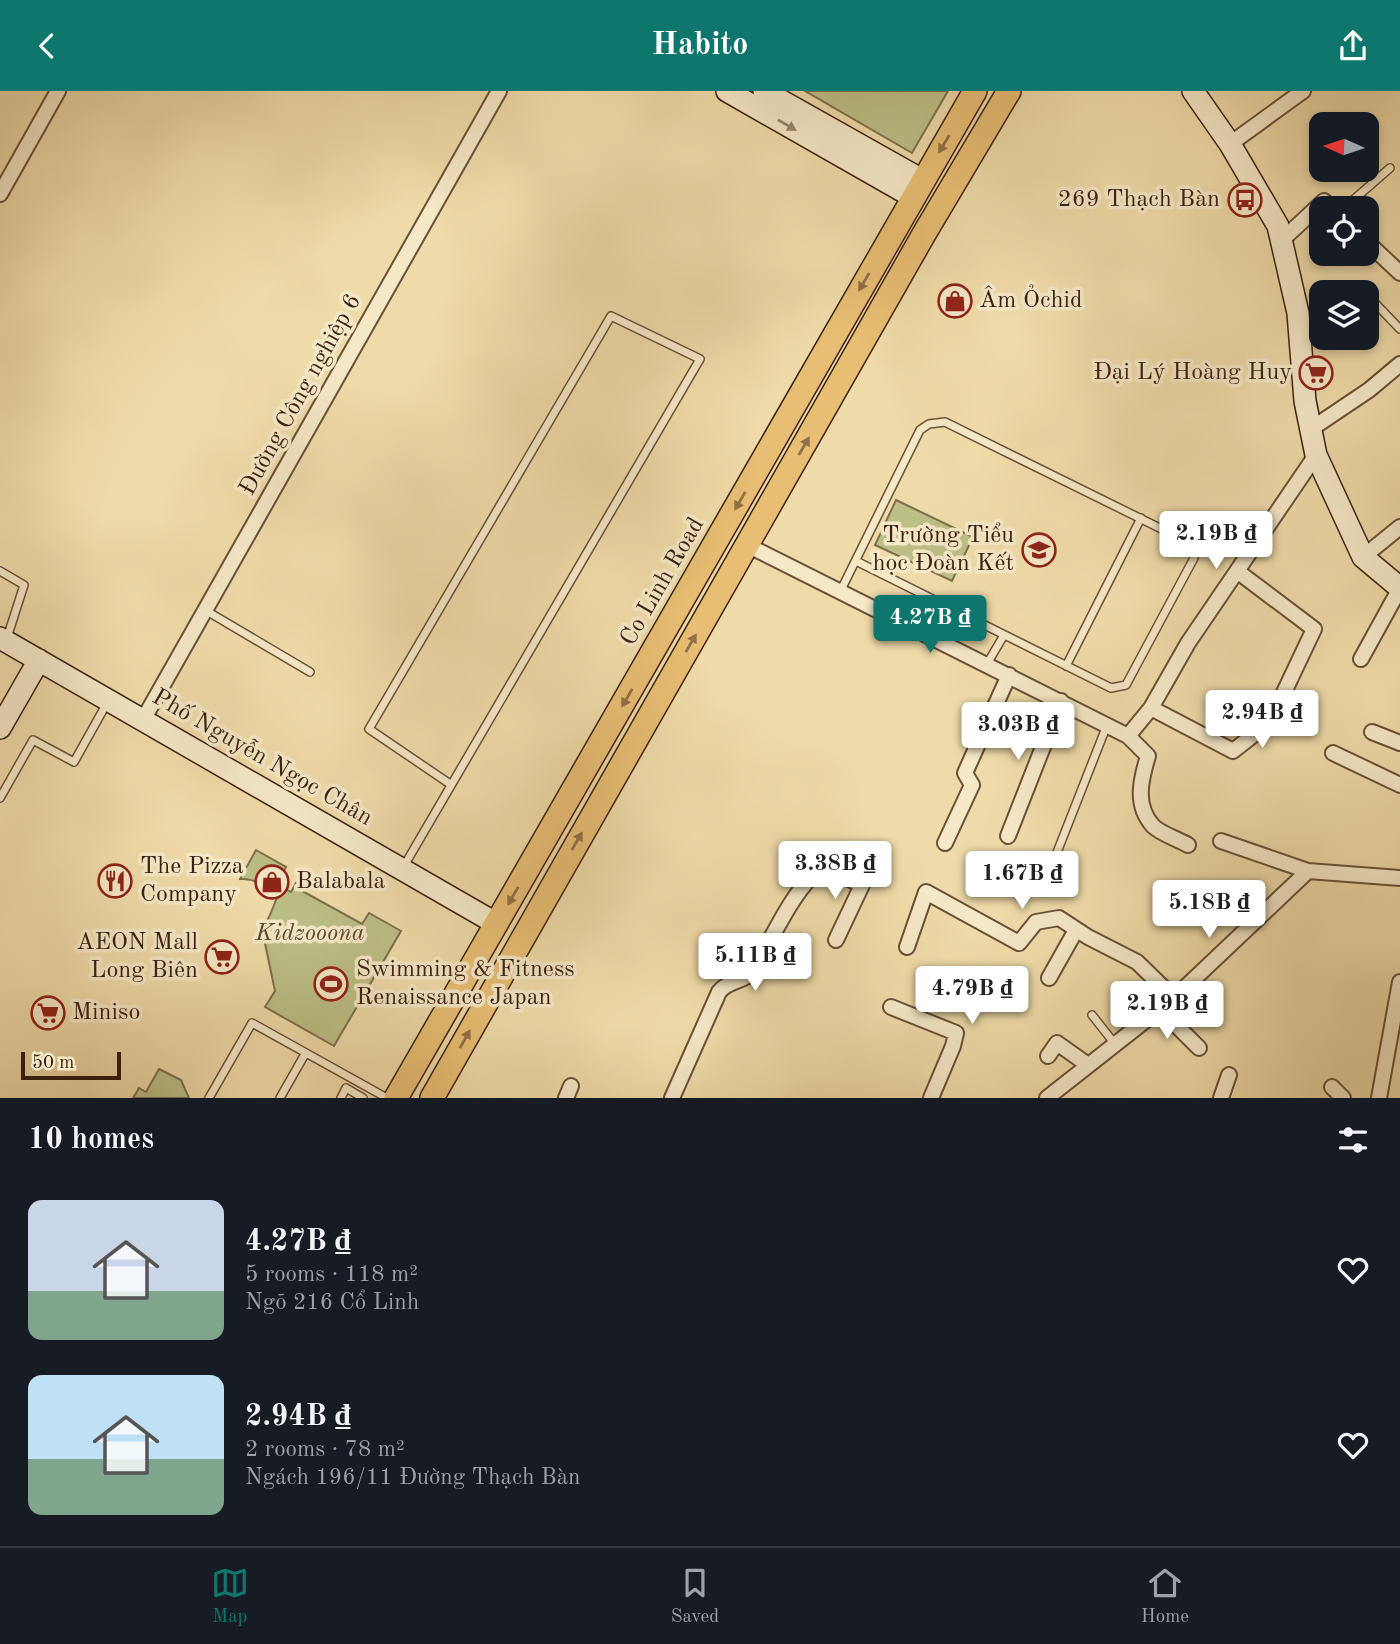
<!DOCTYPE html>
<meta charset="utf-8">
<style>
:root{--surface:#171b24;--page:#20242c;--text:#f1f3f6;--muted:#9ea1a6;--line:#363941;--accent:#0f766e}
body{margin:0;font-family:"Old Standard TT",serif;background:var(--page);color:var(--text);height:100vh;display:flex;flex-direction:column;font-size:26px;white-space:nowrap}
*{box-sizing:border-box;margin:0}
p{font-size:23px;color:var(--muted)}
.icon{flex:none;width:38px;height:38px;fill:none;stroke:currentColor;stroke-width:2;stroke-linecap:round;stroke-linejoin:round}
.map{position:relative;height:1007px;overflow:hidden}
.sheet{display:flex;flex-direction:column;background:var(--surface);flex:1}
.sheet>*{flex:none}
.needle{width:46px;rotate:273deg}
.controls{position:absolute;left:1309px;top:21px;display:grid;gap:14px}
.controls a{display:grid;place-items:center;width:70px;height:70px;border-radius:14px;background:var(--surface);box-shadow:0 4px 10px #0003;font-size:35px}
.scale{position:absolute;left:21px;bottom:18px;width:100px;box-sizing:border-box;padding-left:7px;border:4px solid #3c2112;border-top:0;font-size:19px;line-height:24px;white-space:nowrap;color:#3c2112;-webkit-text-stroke:5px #f5e8c7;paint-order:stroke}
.price{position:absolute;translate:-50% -60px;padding:0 16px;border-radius:7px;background:#fff;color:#222;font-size:23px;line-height:46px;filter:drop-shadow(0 2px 4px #0008)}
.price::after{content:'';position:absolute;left:50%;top:42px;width:21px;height:16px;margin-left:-10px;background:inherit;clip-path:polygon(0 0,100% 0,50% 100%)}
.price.active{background:var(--accent);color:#fff}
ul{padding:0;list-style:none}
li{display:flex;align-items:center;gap:21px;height:175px;padding:0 28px}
li span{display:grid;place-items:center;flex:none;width:196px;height:140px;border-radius:14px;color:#555}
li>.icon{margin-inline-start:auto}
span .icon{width:84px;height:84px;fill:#fffc;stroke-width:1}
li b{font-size:30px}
h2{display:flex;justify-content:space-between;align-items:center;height:84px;padding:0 28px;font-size:30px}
header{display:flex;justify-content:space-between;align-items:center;height:91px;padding:0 28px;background:var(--accent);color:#fff;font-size:32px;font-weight:600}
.dock{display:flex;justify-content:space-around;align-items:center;height:98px;border-top:2px solid var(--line);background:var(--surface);font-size:19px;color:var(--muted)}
.dock a{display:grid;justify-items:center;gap:4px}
.dock .active{color:var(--accent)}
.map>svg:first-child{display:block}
</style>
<header><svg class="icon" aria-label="back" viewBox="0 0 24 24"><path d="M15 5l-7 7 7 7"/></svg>Habito<svg class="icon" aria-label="share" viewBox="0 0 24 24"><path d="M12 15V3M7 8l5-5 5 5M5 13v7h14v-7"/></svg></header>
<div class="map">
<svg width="1400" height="1007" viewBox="0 0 1400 1007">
<rect width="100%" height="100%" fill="#efdba9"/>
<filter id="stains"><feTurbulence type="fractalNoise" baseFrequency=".00286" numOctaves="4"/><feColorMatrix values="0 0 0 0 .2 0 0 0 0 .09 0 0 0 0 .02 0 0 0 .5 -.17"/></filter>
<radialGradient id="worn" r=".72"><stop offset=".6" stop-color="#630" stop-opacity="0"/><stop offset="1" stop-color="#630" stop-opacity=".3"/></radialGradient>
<path fill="#bcbf86" stroke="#7c704c" stroke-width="2" d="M805 0H948L912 62Z
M896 409 973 446 952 490 875 454Z
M256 759 286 776 270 804C263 792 254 787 240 788Z
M296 792 306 797 304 801 362 833 369 822 401 840 334 955 265 916 275 900 262 838C272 825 274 810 282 796L291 801Z
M159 978 181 989 189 1007H133L139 997 146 1001Z"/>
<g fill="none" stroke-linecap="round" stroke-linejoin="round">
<defs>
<path id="lane" d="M1344 117 1390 77
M1375 212 1400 238
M0 480 24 494 7 547
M840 501 920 339 929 333 945 331 1188 451C1195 455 1196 459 1194 467L1126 594 1111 597 856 470
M205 519 310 581
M987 573 1004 544
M1066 575 1141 427
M0 707 33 649 74 671 107 612
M1054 769 1107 634
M404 775 700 268 611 225 369 638 450 693
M1092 924 1115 953
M209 1007 252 932 387 1007
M280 1007 305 963
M341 1007 346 997 363 1007"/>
<path id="street" d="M1230 53 1303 0
M0 103 58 0
M1282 149 1324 110 1332 117
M1367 151 1400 182
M1311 338 1369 299 1400 273
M747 454 1128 645 1148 665C1141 688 1134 714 1153 735 1161 743 1178 748 1188 754
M1363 466 1400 436
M1361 568 1400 497
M1151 617 1233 660 1270 631 1314 538 1237 480
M143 629 499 0
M1372 641 1400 652
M1128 645 1151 617 1188 552 1316 364
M1333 662 1400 694
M1008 745 1061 610
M1221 750 1308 780
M945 752 972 694 965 682 1009 584
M907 856 926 801 1019 852 1036 831 1059 827 1088 846 1137 871 1174 907
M1049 887 1076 839
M891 916 956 942 953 955 931 1007
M1160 918 1199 957
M1048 965 1057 952 1088 974
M1332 996 1343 1007
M566 1007 571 995
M672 1007 719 901C728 889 743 891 753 881 769 853 797 790 824 776L862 794 836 849
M1047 1007 1174 907 1308 780 1400 787
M1221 1007 1229 984
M1379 1007 1400 891"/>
<path id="secondary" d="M727 0 913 106
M764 0 922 89
M1193 0 1230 53 1278 135 1298 222 1305 310 1316 364 1363 466 1400 497
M0 547 497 833
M0 637 39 569"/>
<path id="primary" d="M396 1007 975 0
M432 1007 924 143 1009 0"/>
</defs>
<use href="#lane" stroke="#695038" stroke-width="10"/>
<use href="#street" stroke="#695038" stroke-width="18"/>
<use href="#secondary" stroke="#3c2112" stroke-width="24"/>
<use href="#primary" stroke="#3c2112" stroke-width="26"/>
<use href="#lane" stroke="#f5e8c7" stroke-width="7"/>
<use href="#street" stroke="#f5e8c7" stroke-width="14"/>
<use href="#secondary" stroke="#f5e8c7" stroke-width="21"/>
<use href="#primary" stroke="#e8be74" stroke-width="23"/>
</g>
<defs><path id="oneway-solid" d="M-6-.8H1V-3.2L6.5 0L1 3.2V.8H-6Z" transform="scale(1.75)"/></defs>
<use fill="#98846c" href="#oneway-solid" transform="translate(787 34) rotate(30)"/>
<g fill="#927043">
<use href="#oneway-solid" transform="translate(944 53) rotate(121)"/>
<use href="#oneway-solid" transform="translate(864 191) rotate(120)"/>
<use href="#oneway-solid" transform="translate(804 355) rotate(-60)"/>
<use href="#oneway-solid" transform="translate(740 410) rotate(120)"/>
<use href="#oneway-solid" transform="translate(691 552) rotate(-60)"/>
<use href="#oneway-solid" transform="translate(627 607) rotate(120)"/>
<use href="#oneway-solid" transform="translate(577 750) rotate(-60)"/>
<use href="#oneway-solid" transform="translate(513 805) rotate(120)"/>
<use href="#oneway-solid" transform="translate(465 948) rotate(-61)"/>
</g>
<defs>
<symbol id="bus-ring" viewBox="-11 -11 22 22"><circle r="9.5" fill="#f5e8c7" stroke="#8f2418" stroke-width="1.5"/><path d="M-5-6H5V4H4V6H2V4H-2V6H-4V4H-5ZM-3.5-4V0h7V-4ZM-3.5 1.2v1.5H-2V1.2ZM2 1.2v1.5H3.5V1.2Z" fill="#8f2418"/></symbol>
<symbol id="shop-ring" viewBox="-11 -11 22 22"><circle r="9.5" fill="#f5e8c7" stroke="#8f2418" stroke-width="1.5"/><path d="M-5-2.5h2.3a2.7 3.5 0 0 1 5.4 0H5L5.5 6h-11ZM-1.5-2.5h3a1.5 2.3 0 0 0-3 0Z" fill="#8f2418"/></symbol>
<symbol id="supermarket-ring" viewBox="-11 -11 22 22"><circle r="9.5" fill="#f5e8c7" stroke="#8f2418" stroke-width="1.5"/><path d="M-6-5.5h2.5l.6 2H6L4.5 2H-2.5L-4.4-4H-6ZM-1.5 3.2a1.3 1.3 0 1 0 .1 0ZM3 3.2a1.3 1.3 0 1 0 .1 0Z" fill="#8f2418"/></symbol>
<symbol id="school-ring" viewBox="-11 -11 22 22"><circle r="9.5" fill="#f5e8c7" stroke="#8f2418" stroke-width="1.5"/><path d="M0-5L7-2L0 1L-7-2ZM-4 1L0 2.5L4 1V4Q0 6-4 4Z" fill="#8f2418"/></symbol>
<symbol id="restaurant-ring" viewBox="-11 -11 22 22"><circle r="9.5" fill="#f5e8c7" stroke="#8f2418" stroke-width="1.5"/><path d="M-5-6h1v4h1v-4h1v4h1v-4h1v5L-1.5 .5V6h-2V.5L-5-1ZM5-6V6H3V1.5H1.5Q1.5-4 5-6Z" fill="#8f2418"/></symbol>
<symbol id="stadium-ring" viewBox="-11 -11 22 22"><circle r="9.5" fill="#f5e8c7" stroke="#8f2418" stroke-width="1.5"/><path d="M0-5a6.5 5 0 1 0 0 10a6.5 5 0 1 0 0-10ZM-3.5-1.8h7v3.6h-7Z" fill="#8f2418"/></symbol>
</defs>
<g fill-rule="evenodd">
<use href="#bus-ring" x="1226" y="90" width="38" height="38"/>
<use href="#shop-ring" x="936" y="191" width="38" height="38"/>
<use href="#supermarket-ring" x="1297" y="263" width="38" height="38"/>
<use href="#school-ring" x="1020" y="440" width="38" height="38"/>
<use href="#restaurant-ring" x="96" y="771" width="38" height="38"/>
<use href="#shop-ring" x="253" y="772" width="38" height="38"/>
<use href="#supermarket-ring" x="203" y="847" width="38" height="38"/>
<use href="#stadium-ring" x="312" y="874" width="38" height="38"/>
<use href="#supermarket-ring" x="29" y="903" width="38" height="38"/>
</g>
<g text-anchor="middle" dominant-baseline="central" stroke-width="7" stroke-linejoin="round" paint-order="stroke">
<g font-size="24" fill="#3c2112" stroke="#f5e8c7" text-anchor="start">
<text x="1220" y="109" text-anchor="end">269 Thạch Bàn</text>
<text x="979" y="210">Âm Ỏchid</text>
<text x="1292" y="282" text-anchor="end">Đại Lý Hoàng Huy</text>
<text x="1014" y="445" text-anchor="end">Trường Tiểu<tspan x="1014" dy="28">học Đoàn Kết</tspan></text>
<text x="140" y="776">The Pizza<tspan x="140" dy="28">Company</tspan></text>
<text x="296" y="791">Balabala</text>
<text x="198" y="852" text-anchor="end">AEON Mall<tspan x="198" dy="28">Long Biên</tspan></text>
<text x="356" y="879">Swimming &amp; Fitness<tspan x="356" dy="28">Renaissance Japan</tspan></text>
<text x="72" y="922">Miniso</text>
</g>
<g font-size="24" fill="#3c2112" stroke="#f5e8c7">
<text transform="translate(301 304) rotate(-61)">Đường Công nghiệp 6</text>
<text transform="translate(663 491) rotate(-60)">Co Linh Road</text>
<text transform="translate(262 667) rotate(30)">Phố Nguyễn Ngọc Chân</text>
</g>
<g font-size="24" font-style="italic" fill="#5c482f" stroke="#f5e8c7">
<text x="310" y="843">Kidzooona</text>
</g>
</g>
<rect width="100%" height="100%" filter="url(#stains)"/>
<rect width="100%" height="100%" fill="url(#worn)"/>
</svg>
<div class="controls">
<a><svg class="needle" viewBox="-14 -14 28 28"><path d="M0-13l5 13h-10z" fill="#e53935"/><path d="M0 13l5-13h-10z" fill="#9ea1a6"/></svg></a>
<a><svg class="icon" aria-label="locate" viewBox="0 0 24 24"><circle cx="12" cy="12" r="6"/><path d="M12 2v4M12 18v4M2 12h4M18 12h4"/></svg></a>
<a><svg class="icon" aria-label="layers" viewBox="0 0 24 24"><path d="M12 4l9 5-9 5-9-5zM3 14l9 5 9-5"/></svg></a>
</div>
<div class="scale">50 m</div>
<b class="price" style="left:1216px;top:480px">2.19B ₫</b>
<b class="price active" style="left:930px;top:564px">4.27B ₫</b>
<b class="price" style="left:1262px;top:659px">2.94B ₫</b>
<b class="price" style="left:1018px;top:671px">3.03B ₫</b>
<b class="price" style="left:835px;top:810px">3.38B ₫</b>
<b class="price" style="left:1022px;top:820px">1.67B ₫</b>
<b class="price" style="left:1209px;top:849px">5.18B ₫</b>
<b class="price" style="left:755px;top:902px">5.11B ₫</b>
<b class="price" style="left:972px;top:935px">4.79B ₫</b>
<b class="price" style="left:1167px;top:950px">2.19B ₫</b>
</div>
<section class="sheet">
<h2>10 homes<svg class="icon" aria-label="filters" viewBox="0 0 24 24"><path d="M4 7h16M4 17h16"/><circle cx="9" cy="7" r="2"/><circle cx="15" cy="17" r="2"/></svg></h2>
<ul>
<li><span style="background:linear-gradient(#c9d6e8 65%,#7fa58c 0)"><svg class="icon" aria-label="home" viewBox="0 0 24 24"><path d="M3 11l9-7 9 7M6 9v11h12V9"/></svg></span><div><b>4.27B ₫</b><p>5 rooms · 118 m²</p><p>Ngõ 216 Cổ Linh</p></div><svg class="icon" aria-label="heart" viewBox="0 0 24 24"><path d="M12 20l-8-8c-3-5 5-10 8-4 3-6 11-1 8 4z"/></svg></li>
<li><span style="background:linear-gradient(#bfe0f5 60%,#7fa58c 0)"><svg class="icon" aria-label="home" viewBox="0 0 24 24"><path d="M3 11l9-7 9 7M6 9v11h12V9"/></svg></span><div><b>2.94B ₫</b><p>2 rooms · 78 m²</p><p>Ngách 196/11 Đường Thạch Bàn</p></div><svg class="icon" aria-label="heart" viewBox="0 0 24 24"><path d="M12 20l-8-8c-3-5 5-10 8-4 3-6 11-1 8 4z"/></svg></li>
</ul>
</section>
<nav class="dock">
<a class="active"><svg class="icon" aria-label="map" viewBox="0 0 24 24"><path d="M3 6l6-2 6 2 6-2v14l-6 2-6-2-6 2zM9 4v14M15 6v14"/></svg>Map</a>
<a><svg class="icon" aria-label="saved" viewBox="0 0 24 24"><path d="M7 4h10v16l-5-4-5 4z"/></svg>Saved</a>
<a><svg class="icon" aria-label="home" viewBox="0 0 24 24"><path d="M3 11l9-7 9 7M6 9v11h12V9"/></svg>Home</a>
</nav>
